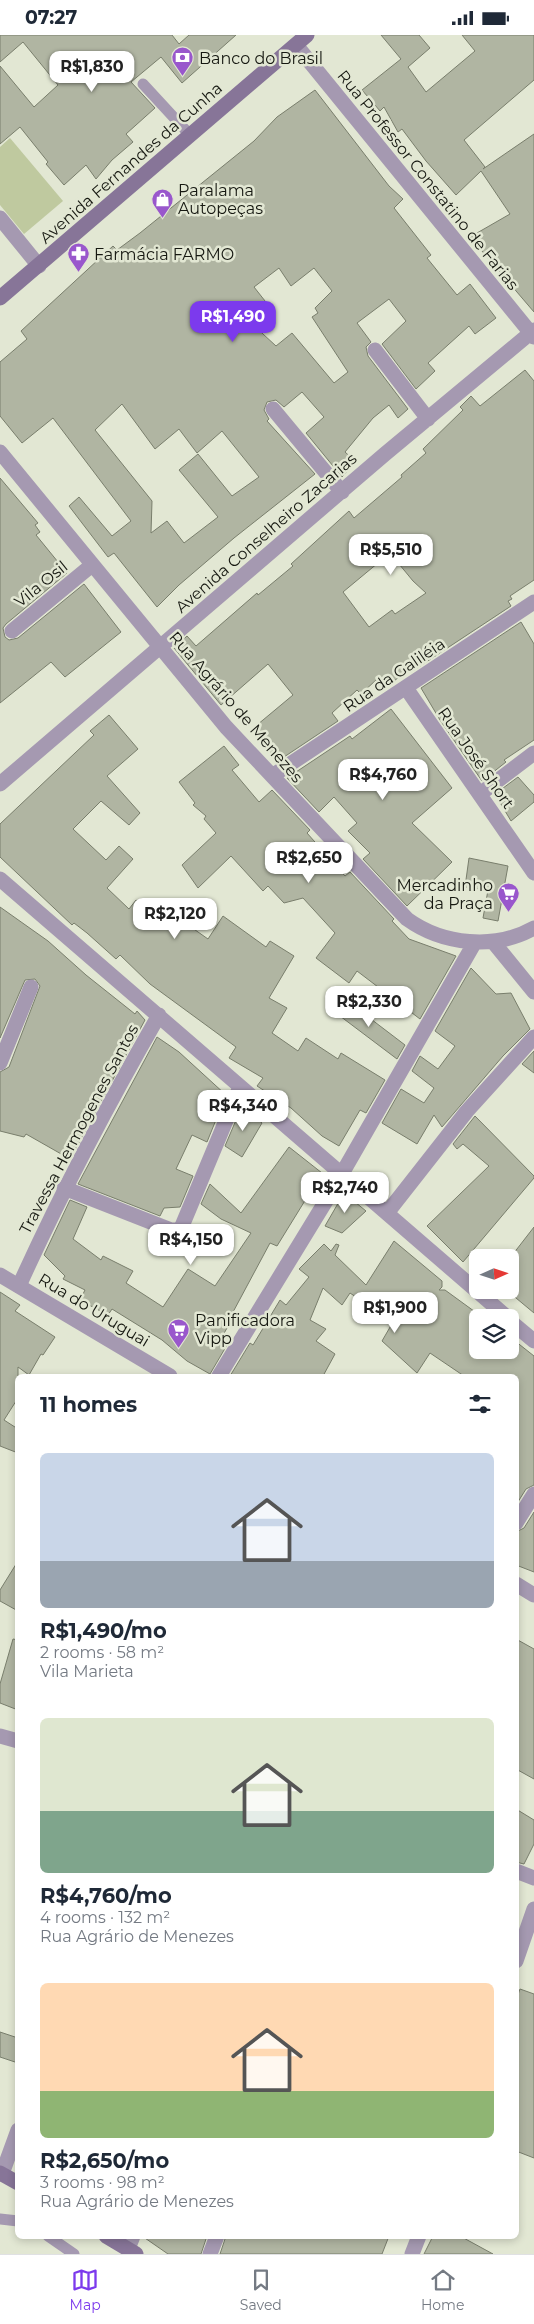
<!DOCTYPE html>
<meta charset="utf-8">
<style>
:root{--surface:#fff;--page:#f2f2f3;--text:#1f2937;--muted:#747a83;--line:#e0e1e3;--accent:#7c3aed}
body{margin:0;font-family:Montserrat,sans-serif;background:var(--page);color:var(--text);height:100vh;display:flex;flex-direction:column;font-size:19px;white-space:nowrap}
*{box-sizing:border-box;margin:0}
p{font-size:16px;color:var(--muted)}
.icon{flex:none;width:28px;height:28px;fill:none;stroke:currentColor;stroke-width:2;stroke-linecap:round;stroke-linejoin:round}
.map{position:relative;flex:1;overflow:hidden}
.drawer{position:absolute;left:15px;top:1339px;width:504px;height:865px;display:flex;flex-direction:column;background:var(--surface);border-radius:8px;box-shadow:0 2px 8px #0003}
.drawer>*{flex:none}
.needle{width:32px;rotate:87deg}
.fabs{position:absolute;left:469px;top:1214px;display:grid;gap:10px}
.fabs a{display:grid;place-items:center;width:50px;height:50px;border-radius:8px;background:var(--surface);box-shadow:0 2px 8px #0003;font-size:25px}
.price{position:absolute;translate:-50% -42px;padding:0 11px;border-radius:10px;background:#fff;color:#222;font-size:16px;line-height:32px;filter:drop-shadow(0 1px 2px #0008)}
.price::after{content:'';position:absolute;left:50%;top:30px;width:15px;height:11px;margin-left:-8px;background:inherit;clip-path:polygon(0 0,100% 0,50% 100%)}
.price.on{background:var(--accent);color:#fff}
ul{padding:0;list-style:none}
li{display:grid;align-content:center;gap:10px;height:265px;padding:0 25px}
li span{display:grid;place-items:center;height:155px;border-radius:8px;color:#555}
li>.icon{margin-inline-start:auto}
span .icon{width:90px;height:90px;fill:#fffc;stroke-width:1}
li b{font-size:21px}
h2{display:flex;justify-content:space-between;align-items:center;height:60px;padding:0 25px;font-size:21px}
.status{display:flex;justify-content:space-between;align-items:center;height:35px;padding:0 25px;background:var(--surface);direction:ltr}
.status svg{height:14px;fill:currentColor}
.dock{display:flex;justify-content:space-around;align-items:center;height:70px;border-top:1px solid var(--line);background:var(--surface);font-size:14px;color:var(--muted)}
.dock a{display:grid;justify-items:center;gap:2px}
.dock .on{color:var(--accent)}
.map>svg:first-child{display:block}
</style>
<div class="status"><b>07:27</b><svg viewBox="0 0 49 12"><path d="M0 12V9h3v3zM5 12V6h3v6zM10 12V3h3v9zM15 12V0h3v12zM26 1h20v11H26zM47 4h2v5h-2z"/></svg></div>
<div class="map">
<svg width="534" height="2219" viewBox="0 0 534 2219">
<rect width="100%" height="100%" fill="#e2e7d3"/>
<path fill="#bfc99f" d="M10 103 63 166 24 199 0 170V112Z"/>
<path fill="#b0b5a2" stroke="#797e6c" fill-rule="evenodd" d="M0 0H172L179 9 189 0H236L182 48 161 22 131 47 155 73 126 99 133 107 112 125 96 144 86 130 64 150 46 129 48 127 20 92 0 109V31L34 72 58 50 23 7 0 27Z
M381 0H419L430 13 408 32 426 57 475 16 462 0H534V45L464 105 485 132 483 134 534 99V277L470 202 510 179 481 136 456 160 426 126 402 94 398 97 384 72 380 76 362 55 401 24Z
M315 55 389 151 403 164 394 173 431 220 427 223 457 260 470 249 496 283 475 299 469 291 428 328 435 336 416 354 382 309 406 286 389 264 357 288 371 307 366 312 368 321 408 374 398 383 389 370 373 383 345 417 356 427 342 442 306 398 324 382 302 357 284 372 276 365 267 367 264 375 269 384 267 386 315 439 234 503 179 550 157 572 114 518 108 522 69 471 79 462 112 501 131 486 53 383 22 408 0 381V327L27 304 21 296 113 211 117 215 140 198 254 106 277 82ZM279 233 291 251 314 233 332 256 315 273 318 278 312 282 348 337 334 348 292 298 276 311 250 287 269 271 254 252ZM122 369 155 414 179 394 197 418 222 396 259 442 232 461 198 419 179 435 218 482 184 508 167 486 151 498 152 466 95 395Z
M525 335 534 346V545L510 561 512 564 508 566 511 571 411 637 409 634 384 654 376 645 361 659 357 655 332 678 338 686 278 726 251 695 293 660 268 629 221 670 174 613 187 601 196 611 257 558 258 560 293 531 291 529 349 476 354 483 402 442 401 440 426 418 423 414 463 375 460 372 471 361 480 371ZM390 518 413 546 426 558 395 579 392 575 369 592 343 557Z
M0 443 38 488 35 490 40 497 36 500 67 538 6 589 3 593 5 602 9 605 18 603 84 549 121 597 65 642 51 627 0 668Z
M521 587 534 609V705L504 725 506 727 482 746 440 685 421 653Z
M391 674 452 753 412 788 452 827 407 871 363 824 370 818 348 796 357 788 334 762 319 777 287 743 350 701 352 704Z
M109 680 138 714 107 741 140 778 129 790 101 766 73 794 106 825 119 811 133 824 107 853 129 874 136 865 157 880 162 874 169 881 171 878 208 904 223 881 266 912 270 906 294 921 269 963 287 973 272 998 298 1016 306 1003 338 1024 341 1018 385 1045 366 1078 360 1075 339 1111 322 1101 291 1073 257 1051 263 1043 229 1023 236 1012 150 949 120 920 116 924 87 898 74 888 72 890 0 822V789L94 700 90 696Z
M224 711 239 730 232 735 259 767 272 755 310 795 307 798 345 841 350 837 394 884 392 886 409 904 456 921 420 984 357 936 349 948 316 923 335 898 303 863 284 868 268 851 263 856 231 821 198 853 182 830 216 798 204 784 206 781 193 770 195 768 179 747Z
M518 742 534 760V767L511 786 495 759Z
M469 823 508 831 498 886 483 883 488 855 465 852Z
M0 872 48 906 86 940 135 979 137 976 145 985 70 1124 26 1099 24 1102 0 1096V1037L9 1032 40 951 35 944 25 945 0 1003Z
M471 933 496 959 511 958 530 994 503 1021 442 1092 434 1080 417 1109 382 1088 401 1054 424 1068 434 1053 412 1036 420 1021 438 1034 455 1011 435 996Z
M342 962 405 1010 397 1024 332 975Z
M157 1002 179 1017 226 1060 207 1107 192 1100 176 1134 193 1141 180 1172 164 1173 160 1181 78 1149Z
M534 1016V1038L522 1029Z
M242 1071 262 1088 242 1122 225 1111Z
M475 1081 534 1141V1143L463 1227 427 1191 489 1131 463 1109 457 1114 453 1109Z
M289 1112 322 1138 277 1211 270 1208 225 1292 227 1293 218 1309 224 1313 227 1310 210 1339 187 1326 162 1305 112 1274 108 1280 89 1270 81 1263 85 1255 63 1244 65 1241 44 1220 70 1165 87 1172 73 1204 101 1225 103 1221 133 1236 126 1248 163 1272 188 1234 215 1251 251 1198 221 1184 201 1169 210 1149 241 1178Z
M344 1158 366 1176 342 1198 325 1191Z
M534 1192V1278L510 1258V1223Z
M394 1206 442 1246V1252L439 1255H445L478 1279V1315H510V1302L534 1321V1450L526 1454 516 1470V1341H464L430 1318 417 1338 382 1306 393 1287 350 1258 342 1270 323 1253 310 1285 326 1294 316 1306 335 1319 323 1341H230L250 1308 253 1310 280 1265 286 1270 309 1242 299 1234 324 1209 331 1216 336 1209 339 1210 335 1220 366 1250Z
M0 1257 20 1270 15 1276 55 1302 43 1320 41 1319 29 1340 18 1332V1363L4 1385 18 1394V1418L0 1411Z
M534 1477V1537L516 1530V1497L524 1493Z
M18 1526V1576L0 1566V1555Z
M13 1604 18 1605V1675L0 1668V1649Z
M516 1604 534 1614V1744L516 1734Z
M516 1774 534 1785V1809L524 1829 516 1827Z
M520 1954 534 1959V2123L516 2116V1965Z
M0 1997 18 2003V2028L0 2022Z
M142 2201H207L201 2219H168Z
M226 2201H389L382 2219H220Z
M433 2201H460L493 2219H424Z"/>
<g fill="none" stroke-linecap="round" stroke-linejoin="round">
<path stroke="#a599b1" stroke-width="11" d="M143 49 190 100
M0 2184 18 2186
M48 2201 74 2219"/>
<path stroke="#a599b1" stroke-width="15" d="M296 10 534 302
M0 183 39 231
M375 315 428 384
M273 374 342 457
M0 417 226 692 407 884C443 910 495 915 534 893
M12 596 92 530
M406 653 534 838
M272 741 534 567
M0 749 385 419 534 295
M480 759 534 718
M0 844 507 1282
M494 908 534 957
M0 1028 31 952
M64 1153 171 1195H178L182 1191 240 1052
M387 1178 467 1076 534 1002
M19 1251C61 1158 108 1069 159 980
M510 1286 534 1306
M219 1341 332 1156 475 907
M0 1701 18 1706
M516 1836 534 1843
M516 1926 534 1874
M2 2139 18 2095
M128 2214 133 2201
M210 2219 217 2201
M412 2219 419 2201"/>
<path stroke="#a599b1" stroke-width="15" d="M0 1240 170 1341
M516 1488 534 1459
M516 1549 534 1560"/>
<path stroke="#877598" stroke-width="15" d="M0 263 307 0
M0 2138 18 2148
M106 2201 136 2219"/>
</g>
<defs>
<symbol id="bank-pin" viewBox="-11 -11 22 30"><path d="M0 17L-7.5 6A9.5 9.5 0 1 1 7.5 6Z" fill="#9957cc" stroke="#e2e7d3"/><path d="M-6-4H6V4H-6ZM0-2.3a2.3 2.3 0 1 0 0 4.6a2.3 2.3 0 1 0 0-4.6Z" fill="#fff"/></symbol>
<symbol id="shop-pin" viewBox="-11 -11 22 30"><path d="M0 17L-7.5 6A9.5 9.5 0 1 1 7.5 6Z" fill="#9957cc" stroke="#e2e7d3"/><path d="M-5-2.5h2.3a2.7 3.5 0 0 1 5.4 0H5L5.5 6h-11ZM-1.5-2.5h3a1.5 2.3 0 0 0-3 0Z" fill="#fff"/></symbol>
<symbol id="pharmacy-pin" viewBox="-11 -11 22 30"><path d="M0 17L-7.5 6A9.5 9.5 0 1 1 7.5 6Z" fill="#9957cc" stroke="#e2e7d3"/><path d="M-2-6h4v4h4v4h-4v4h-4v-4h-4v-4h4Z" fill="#fff"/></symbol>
<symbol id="supermarket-pin" viewBox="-11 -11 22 30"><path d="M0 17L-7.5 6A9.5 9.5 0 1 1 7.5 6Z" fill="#9957cc" stroke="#e2e7d3"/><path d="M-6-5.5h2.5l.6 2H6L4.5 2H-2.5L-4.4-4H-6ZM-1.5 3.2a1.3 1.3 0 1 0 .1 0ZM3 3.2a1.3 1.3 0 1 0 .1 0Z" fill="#fff"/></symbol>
</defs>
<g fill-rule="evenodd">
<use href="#bank-pin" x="170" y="10" width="25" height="34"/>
<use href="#shop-pin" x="150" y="152" width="25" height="34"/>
<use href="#pharmacy-pin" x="66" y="206" width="25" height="34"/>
<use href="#supermarket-pin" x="496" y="846" width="25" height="34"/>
<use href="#supermarket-pin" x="166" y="1282" width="25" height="34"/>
</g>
<g text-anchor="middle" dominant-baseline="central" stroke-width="5" stroke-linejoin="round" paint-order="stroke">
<g font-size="16" fill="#161811" stroke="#e2e7d3" text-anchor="start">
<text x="199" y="23">Banco do Brasil</text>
<text x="178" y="155">Paralama<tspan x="178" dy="18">Autopeças</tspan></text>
<text x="94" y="219">Farmácia FARMO</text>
<text x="493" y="850" text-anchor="end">Mercadinho<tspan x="493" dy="18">da Praça</tspan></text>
<text x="195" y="1285">Panificadora<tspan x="195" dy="18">Vipp</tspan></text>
</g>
<g font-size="16" fill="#161811" stroke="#e2e7d3">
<text transform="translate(131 128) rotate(-41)">Avenida Fernandes da Cunha</text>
<text transform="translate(428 145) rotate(51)">Rua Professor Constatino de Farias</text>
<text transform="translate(266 498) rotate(-41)">Avenida Conselheiro Zacarias</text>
<text transform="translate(41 549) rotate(-39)">Vila Osil</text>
<text transform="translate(394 640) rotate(-34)">Rua da Galiléia</text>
<text transform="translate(236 672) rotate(49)">Rua Agrário de Menezes</text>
<text transform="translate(476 723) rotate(55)">Rua José Short</text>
<text transform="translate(79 1094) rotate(-62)">Travessa Hermogenes Santos</text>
<text transform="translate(94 1275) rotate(31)">Rua do Uruguai</text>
</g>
</g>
</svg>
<div class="fabs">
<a><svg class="needle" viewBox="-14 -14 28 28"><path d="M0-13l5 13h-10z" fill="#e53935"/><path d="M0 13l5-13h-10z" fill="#747a83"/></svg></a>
<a><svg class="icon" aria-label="layers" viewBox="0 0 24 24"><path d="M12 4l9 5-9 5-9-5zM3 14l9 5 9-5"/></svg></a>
</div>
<b class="price" style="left:92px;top:58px">R$1,830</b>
<b class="price on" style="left:233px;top:308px">R$1,490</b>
<b class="price" style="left:391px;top:541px">R$5,510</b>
<b class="price" style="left:383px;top:766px">R$4,760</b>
<b class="price" style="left:309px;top:849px">R$2,650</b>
<b class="price" style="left:175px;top:905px">R$2,120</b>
<b class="price" style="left:369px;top:993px">R$2,330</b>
<b class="price" style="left:243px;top:1097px">R$4,340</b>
<b class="price" style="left:345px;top:1179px">R$2,740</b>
<b class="price" style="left:191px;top:1231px">R$4,150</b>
<b class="price" style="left:395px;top:1299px">R$1,900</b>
<section class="drawer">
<h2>11 homes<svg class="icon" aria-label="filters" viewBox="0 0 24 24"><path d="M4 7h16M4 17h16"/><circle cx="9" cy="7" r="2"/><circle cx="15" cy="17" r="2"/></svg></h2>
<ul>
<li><span style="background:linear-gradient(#c9d6e8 70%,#9aa5b1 0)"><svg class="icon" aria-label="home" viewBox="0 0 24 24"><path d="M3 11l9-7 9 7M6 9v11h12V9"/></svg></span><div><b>R$1,490/mo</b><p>2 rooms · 58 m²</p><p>Vila Marieta</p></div></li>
<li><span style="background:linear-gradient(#dfe7d0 60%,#7fa58c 0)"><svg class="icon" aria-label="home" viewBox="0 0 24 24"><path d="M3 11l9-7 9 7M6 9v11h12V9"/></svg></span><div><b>R$4,760/mo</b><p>4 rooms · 132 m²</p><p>Rua Agrário de Menezes</p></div></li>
<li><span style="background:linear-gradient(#ffd9b3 70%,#8fb573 0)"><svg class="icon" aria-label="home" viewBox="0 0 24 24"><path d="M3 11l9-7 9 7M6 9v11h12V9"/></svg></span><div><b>R$2,650/mo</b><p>3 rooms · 98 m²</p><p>Rua Agrário de Menezes</p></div></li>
</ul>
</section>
</div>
<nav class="dock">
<a class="on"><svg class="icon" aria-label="map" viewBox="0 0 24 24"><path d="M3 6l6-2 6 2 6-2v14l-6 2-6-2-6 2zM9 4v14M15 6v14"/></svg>Map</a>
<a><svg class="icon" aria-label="saved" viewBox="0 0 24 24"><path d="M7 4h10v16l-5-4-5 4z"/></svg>Saved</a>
<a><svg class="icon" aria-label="home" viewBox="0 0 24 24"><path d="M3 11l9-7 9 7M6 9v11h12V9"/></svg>Home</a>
</nav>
